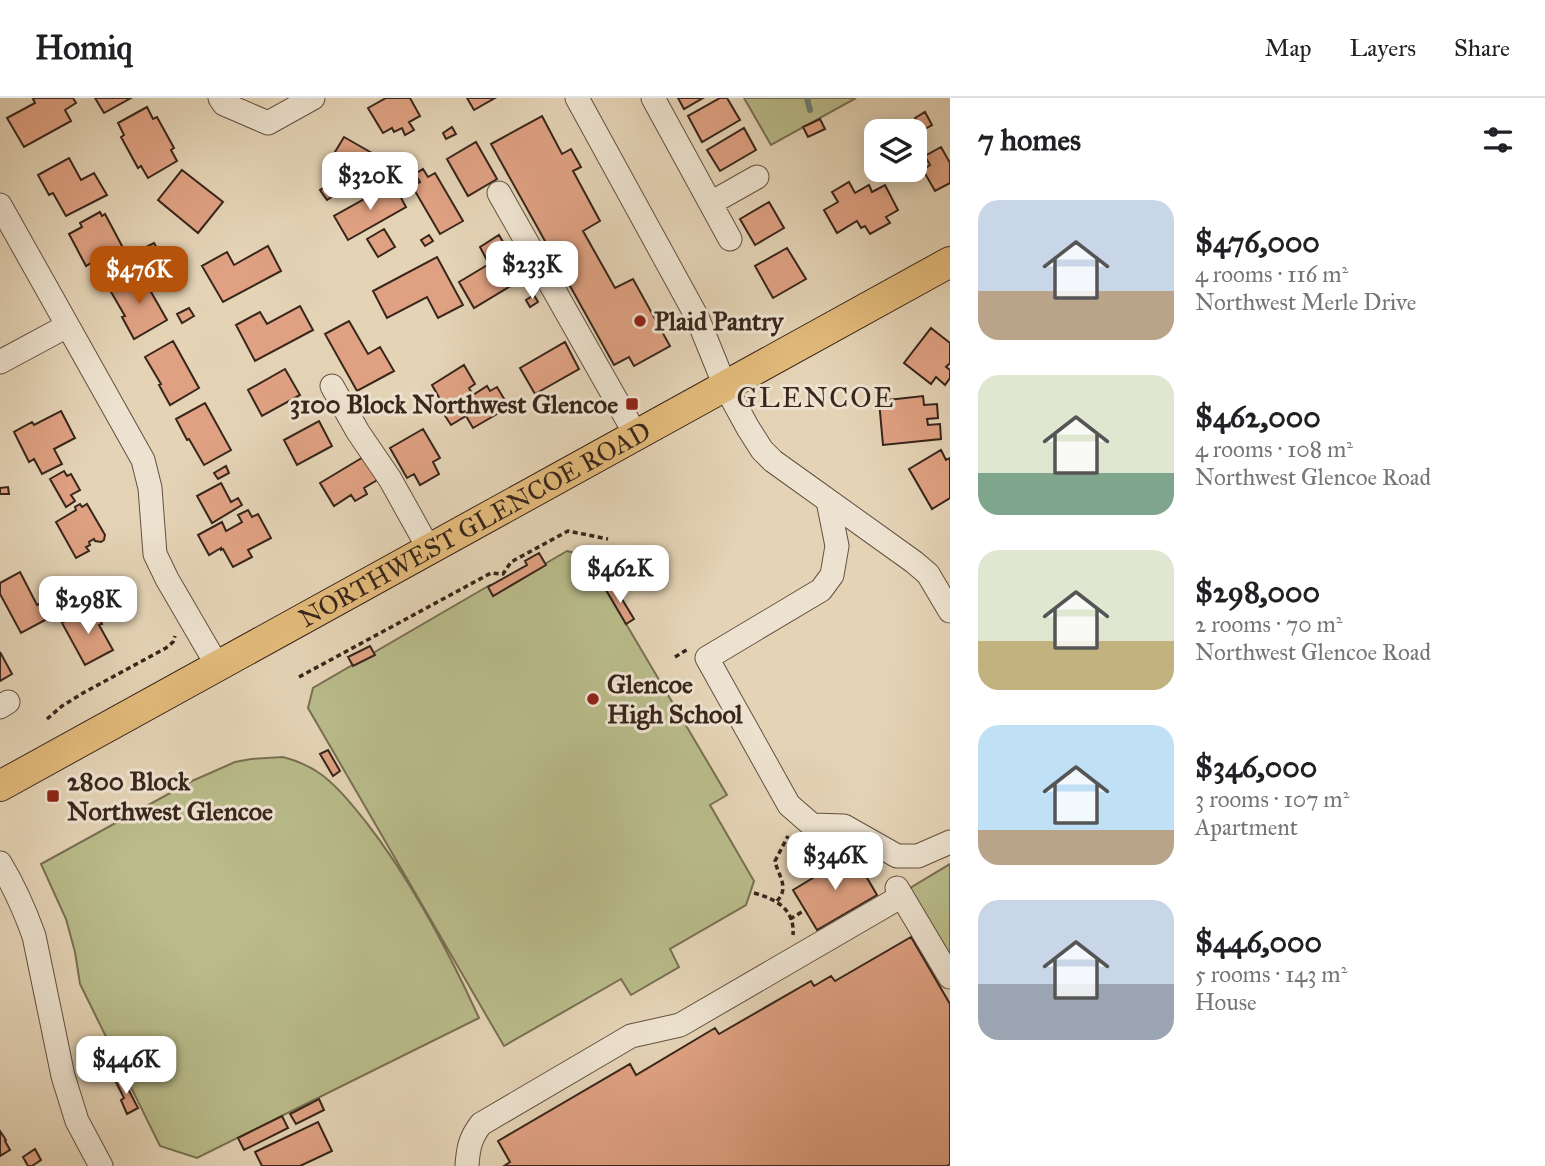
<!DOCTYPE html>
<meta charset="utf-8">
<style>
:root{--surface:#fff;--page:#f2f2f2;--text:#202124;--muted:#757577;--line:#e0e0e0;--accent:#b45309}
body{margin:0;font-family:"IM FELL Great Primer",serif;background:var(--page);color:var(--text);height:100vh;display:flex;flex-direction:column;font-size:26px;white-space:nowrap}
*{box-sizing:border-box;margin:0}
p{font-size:23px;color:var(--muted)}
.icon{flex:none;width:38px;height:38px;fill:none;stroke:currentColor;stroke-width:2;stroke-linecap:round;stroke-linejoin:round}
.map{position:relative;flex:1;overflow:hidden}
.details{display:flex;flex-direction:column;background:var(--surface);width:595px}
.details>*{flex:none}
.tools{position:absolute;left:864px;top:21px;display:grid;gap:14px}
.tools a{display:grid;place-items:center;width:63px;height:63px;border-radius:14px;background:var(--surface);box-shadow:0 4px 18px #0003;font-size:35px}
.price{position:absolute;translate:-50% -60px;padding:0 16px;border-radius:14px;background:#fff;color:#222;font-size:23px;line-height:46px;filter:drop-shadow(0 2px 4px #0008)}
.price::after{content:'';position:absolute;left:50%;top:42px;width:21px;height:16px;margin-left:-10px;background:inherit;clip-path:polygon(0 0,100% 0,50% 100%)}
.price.selected{background:var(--accent);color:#fff}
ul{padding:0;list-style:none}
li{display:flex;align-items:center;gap:21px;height:175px;padding:0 28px}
li span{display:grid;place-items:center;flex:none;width:196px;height:140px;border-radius:21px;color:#555}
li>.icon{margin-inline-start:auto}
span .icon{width:84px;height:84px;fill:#fffc;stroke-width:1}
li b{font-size:30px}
h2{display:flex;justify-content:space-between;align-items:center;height:84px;padding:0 28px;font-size:30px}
header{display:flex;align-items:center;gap:42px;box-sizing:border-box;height:98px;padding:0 35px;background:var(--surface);border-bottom:2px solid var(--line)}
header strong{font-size:33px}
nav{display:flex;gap:38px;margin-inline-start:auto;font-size:24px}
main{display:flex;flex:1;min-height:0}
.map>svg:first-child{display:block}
</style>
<header>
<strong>Homiq</strong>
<nav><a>Map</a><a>Layers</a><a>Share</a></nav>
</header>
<main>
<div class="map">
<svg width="950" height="1068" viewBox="0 0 950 1068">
<rect width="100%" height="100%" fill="#e4d3b5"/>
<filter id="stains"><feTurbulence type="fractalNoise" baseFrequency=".00286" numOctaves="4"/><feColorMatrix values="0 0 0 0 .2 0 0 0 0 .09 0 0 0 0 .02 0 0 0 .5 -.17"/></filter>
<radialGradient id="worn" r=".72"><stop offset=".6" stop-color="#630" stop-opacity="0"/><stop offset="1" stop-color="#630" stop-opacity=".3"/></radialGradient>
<path fill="#b9bb8a" stroke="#787052" stroke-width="2" d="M744 0H856L771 47Z
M567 453 586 458 727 697 710 707 754 783 746 807 670 851 679 869 631 897 621 881 504 948 308 610 313 590 490 487 495 495Z
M283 659C298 663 310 668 322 677 339 690 353 708 366 724 412 783 448 852 479 920L197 1060 160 1048 80 886 75 854 66 821 41 766 192 683 235 664 251 661Z
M950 766V869L905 793Z"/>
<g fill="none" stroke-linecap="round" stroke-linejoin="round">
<path stroke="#707d74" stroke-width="6" d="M807 0 810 12"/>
</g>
<path fill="#dfa182" stroke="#38251b" stroke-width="2" d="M36 0H73L76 5 65 12 71 23 24 49 7 20 35 5 33 1Z
M95 0H131L104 15Z
M386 0H410L420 18 409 24 414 32 405 37 402 30 394 34 392 30 383 35 368 10Z
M467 0H495L474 12Z
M678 0H703L684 11Z
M720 0H727L740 22 702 44 688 18Z
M147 9 153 21 157 19 174 50 171 52 177 63 148 80 141 68 138 70 121 39 124 37 118 25Z
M925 14 932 27 923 32 915 20Z
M542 18 562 56 571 51 581 69 573 73 600 123 583 133 615 190 633 181 670 248 634 268 629 259 614 267 491 46Z
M820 21 825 31 808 39 803 29Z
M452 29 456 36 446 41 443 35Z
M744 30 756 52 720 73 707 52Z
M344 39 372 55 351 90 323 74Z
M476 44 497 81 468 98 447 61Z
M941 49 950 65V85L935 93 923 72 930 67 925 58Z
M69 60 81 82 94 75 107 97 66 118 53 95 49 97 38 77Z
M423 71 428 79 435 75 463 123 440 136 412 88 420 84 415 76Z
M182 72 223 104 198 135 158 102Z
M849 84 855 95 869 87 872 94 885 87 898 112 886 119 890 125 870 136 865 128 861 130 857 123 837 135 824 112 838 104 832 94Z
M393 85 406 109 348 142 334 118Z
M328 87 335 97 327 102 320 92Z
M769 104 784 130 755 147 740 121Z
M100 114 102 118 105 116 130 163 99 180 91 165 86 168 69 136 82 129 80 125Z
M384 131 395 149 378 159 367 141Z
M429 137 433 143 425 148 421 142Z
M499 137 510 156 515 153 522 166 517 169 524 180 474 210 459 184 489 166 480 149Z
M154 145 159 154 147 160 142 151Z
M268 148 281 173 223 204 202 168 227 154 234 167Z
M787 150 806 181 773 200 755 168Z
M437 159 463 207 438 220 427 199 387 220 373 193Z
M145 175 155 192 151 194 167 222 134 241 122 219 125 218 111 194Z
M534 197 538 204 530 209 526 202Z
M300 208 313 232 255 263 236 227 260 214 267 226Z
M189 210 194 218 182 225 177 216Z
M349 223 368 256 380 249 394 273 357 293 325 236Z
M931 230 950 245V265L946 269 950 272V280L945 287 936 279 931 286 904 265Z
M173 243 199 290 170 307 159 287 161 286 145 259Z
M565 244 579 271 535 296 520 270Z
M464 267 475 286 469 290 473 297 487 288 490 293 497 289 509 309 473 330 466 318 451 327 440 310 444 308 432 287Z
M285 271 300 297 262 318 248 292Z
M923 298 924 307 937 306 938 320 927 321 928 327 940 326 941 341 883 347 879 303Z
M205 305 231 352 204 367 189 341 187 342 176 321Z
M61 313 75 340 54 351 62 366 42 376 34 361 29 364 14 334 32 324 34 327Z
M319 323 332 348 297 367 284 342Z
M423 331 440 360 433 364 439 376 420 387 414 376 407 380 390 350Z
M941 352 946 362 950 360V400L932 411 909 371Z
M365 358 379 381 364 390 367 396 355 403 351 397 334 408 320 385Z
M226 368 229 375 218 381 214 375Z
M64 373 67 378 71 376 80 392 71 397 75 403 66 409 50 381Z
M221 385 231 404 238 400 242 407 212 425 197 398Z
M8 389 9 396H0V390Z
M80 406 82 409 87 406 105 437 104 442 101 444 95 443 94 441 89 444 90 447 86 449 89 453 76 460 56 424 76 412 75 409Z
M248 412 252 419 258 416 271 440 248 452 252 459 233 469 223 451 221 452V450L209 457 198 437 222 424 226 433 242 424 238 417Z
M539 455 546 467 493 498 488 489 527 467 525 463Z
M20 474 37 507 39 506 47 521 21 535 0 496V485Z
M614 488 634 521 626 526 606 492Z
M71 500 77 509 65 517 59 507Z
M92 508 102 526 99 527 113 552 85 567 62 525Z
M370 548 375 557 353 568 348 559Z
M0 554 12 576 0 583Z
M328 652 340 673 333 678 320 656Z
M853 756 877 797 817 832 793 792Z
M911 839 950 906V1066L947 1068H504L510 1064 498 1043 630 966 636 977 715 930 719 936 811 883 814 888 831 878 835 883Z
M121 977 138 1010 127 1016 121 1002 124 1000 114 980Z
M319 1001 324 1012 296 1026 290 1016Z
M282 1018 288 1030 244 1052 238 1040Z
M318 1024 332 1053 300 1068H262L255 1054Z
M0 1033 6 1042 5 1043 10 1052 0 1058Z
M35 1051 41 1062 32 1068H28L23 1059Z"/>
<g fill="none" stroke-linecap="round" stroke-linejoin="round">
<defs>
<path id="minor" d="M220 0 224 6 268 25 313 0
M577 0 697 219 725 288 748 330 762 352 773 363 914 464 928 476 950 513
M653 0 730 141
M499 95 636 337
M711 105 757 79
M0 107 143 362 150 390 155 456 167 481 217 567
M0 264 67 228
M332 288 358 334 390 381 429 451
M828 403 837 448 832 477 821 492 707 560 789 707 812 727 844 728 897 758H918L950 744
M0 609 8 604
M0 765C14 788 25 813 34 838L63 978 77 1023 101 1068
M897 790 950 879
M467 1068C468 1051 470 1040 481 1026L631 938 680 927 902 798"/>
<g id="major">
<path id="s1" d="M0 688 950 164"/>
</g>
</defs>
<use href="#minor" stroke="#635042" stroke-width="25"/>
<use href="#major" stroke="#38251b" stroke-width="32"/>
<path stroke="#38251b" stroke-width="3.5" stroke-dasharray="5 3.5" stroke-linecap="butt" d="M675 559 688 551
M299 579 491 475 503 476 511 464 568 433 608 441
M47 621 62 608 83 595 166 550 173 544 175 538
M754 795C776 801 795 811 793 837
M777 803C790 789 778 778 775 763L788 738
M790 821 805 812"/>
<use href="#minor" stroke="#ede2cf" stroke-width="23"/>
<use href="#major" stroke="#e2ba7a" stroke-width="30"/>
</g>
<g fill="#8f2418" stroke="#ede2cf" stroke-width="2.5">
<circle cx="640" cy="223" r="7"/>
<rect x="625" y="299" width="14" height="14" rx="3.5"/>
<circle cx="593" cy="601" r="7"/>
<rect x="46" y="691" width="14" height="14" rx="3.5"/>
</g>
<g text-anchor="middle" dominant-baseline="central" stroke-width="6" stroke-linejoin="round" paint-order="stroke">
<g font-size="26" font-weight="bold" fill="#38251b" stroke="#ede2cf" text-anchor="start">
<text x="654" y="223">Plaid Pantry</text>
<text x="618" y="306" text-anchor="end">3100 Block Northwest Glencoe</text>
<text x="607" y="586">Glencoe<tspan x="607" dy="30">High School</tspan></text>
<text x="67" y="683">2800 Block<tspan x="67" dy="30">Northwest Glencoe</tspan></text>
</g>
<g font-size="26" fill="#38251b" stroke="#ede2cf">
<text stroke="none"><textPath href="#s1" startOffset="542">NORTHWEST GLENCOE ROAD</textPath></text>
</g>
<g font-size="28" letter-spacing="2" fill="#38251b" stroke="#ede2cf">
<text x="816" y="299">GLENCOE</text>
</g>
</g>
<rect width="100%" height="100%" filter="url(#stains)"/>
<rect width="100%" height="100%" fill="url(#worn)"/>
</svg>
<div class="tools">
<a><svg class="icon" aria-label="layers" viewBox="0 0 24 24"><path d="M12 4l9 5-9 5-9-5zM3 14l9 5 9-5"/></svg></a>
</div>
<b class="price" style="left:370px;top:114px">$320K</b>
<b class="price" style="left:532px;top:203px">$233K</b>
<b class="price selected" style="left:139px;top:208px">$476K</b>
<b class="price" style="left:620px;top:507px">$462K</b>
<b class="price" style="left:88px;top:538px">$298K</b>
<b class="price" style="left:835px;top:794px">$346K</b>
<b class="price" style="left:126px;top:998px">$446K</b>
</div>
<section class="details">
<h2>7 homes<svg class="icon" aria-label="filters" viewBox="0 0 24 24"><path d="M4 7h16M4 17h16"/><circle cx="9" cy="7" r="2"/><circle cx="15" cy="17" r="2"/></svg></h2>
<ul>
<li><span style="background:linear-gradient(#c9d6e8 65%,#b9a48a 0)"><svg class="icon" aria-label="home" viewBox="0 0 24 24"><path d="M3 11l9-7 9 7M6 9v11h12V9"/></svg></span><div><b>$476,000</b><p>4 rooms · 116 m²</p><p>Northwest Merle Drive</p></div></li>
<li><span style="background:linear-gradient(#dfe7d0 70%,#7fa58c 0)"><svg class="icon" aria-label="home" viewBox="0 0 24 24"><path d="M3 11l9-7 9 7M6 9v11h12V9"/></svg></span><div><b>$462,000</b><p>4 rooms · 108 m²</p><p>Northwest Glencoe Road</p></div></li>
<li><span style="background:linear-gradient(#dfe7d0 65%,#c2b280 0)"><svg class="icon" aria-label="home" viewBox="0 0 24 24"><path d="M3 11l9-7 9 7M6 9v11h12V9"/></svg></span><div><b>$298,000</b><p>2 rooms · 70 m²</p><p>Northwest Glencoe Road</p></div></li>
<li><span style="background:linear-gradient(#bfe0f5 75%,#b9a48a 0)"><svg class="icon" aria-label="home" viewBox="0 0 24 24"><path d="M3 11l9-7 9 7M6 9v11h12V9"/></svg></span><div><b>$346,000</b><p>3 rooms · 107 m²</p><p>Apartment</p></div></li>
<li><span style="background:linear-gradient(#c9d6e8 60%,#9aa5b1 0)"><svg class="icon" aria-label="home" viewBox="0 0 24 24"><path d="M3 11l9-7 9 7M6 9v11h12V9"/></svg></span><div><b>$446,000</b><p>5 rooms · 143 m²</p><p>House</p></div></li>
</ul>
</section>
</main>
